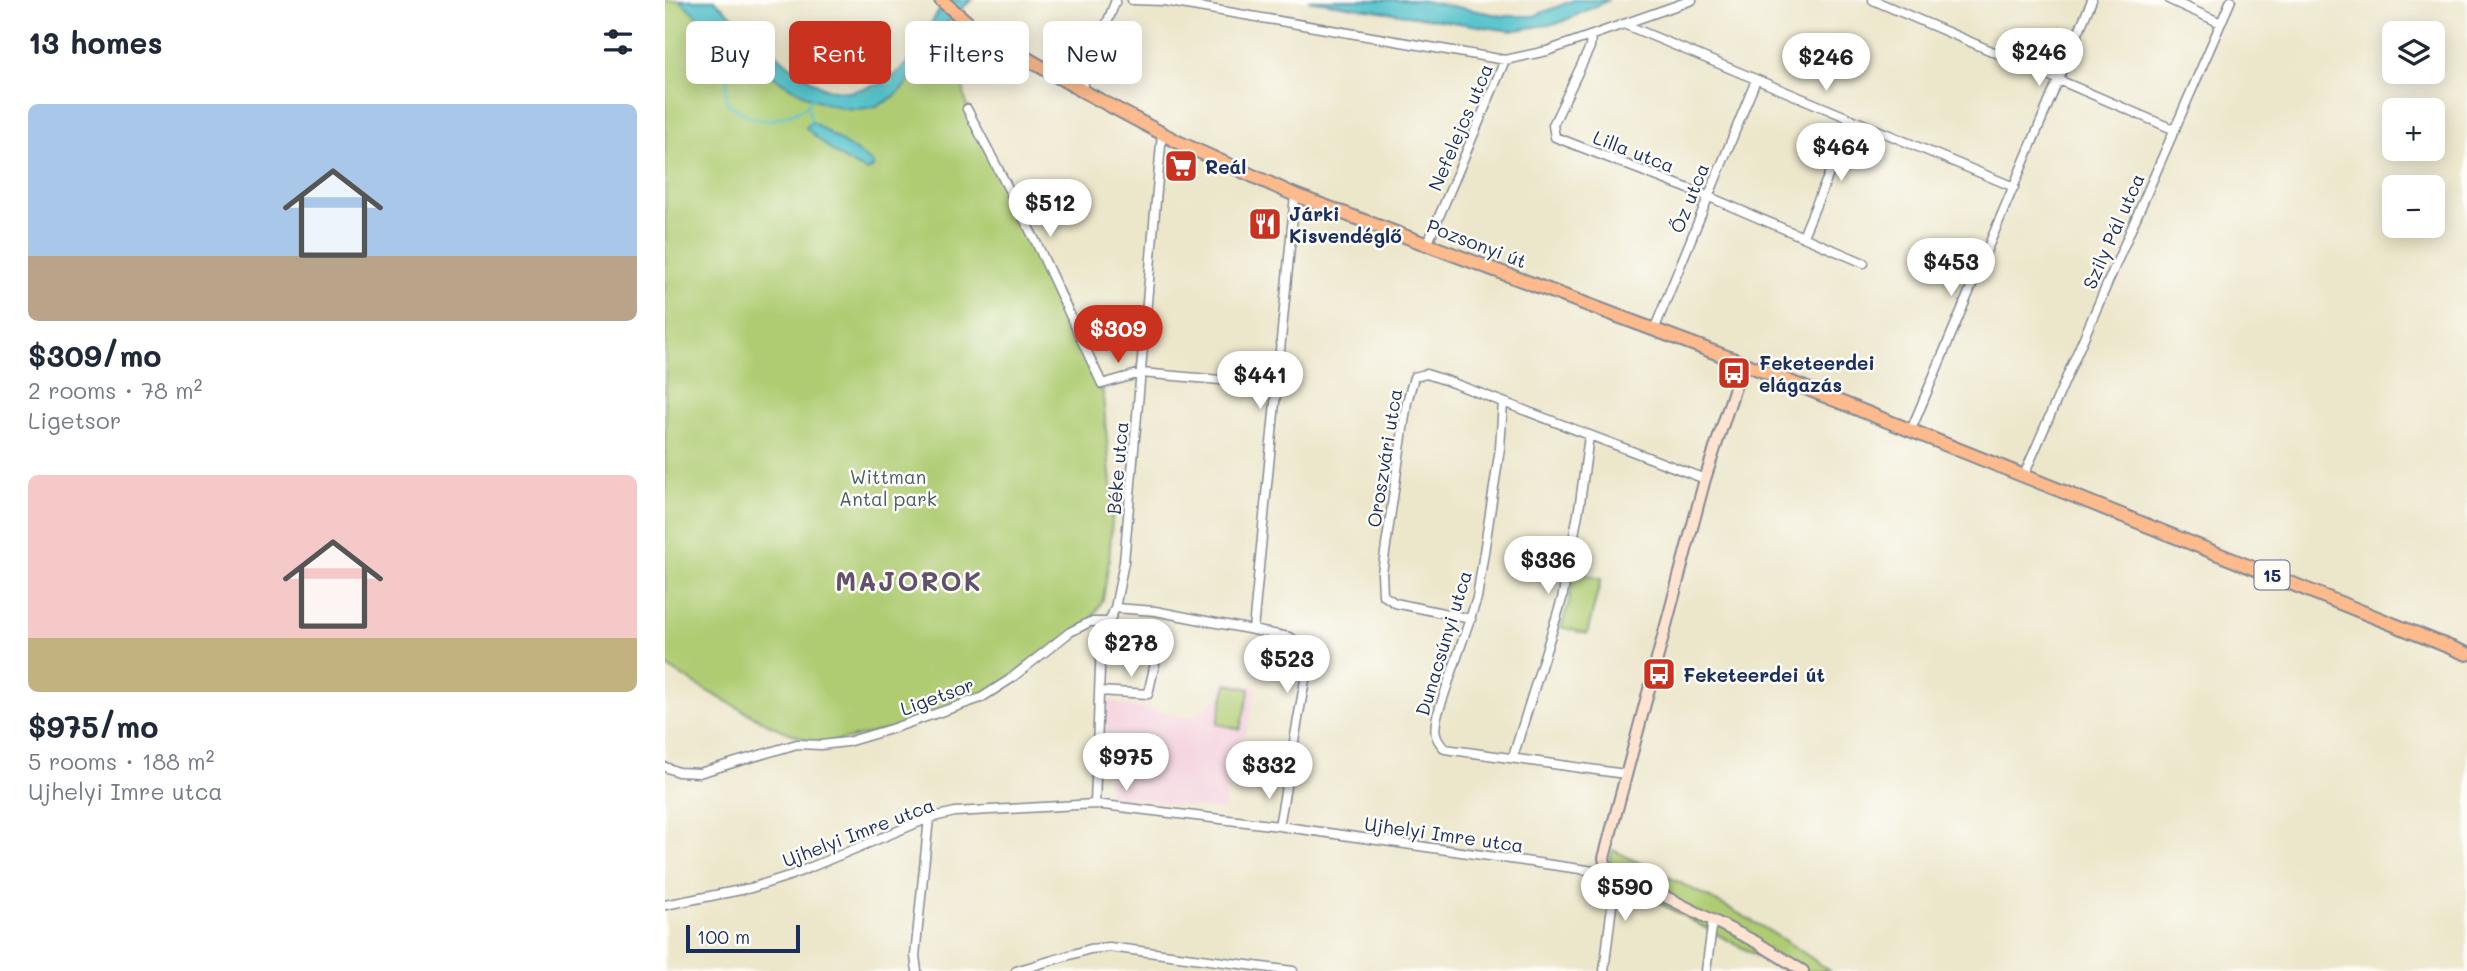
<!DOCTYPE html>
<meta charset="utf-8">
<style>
:root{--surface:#fff;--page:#f6f6f7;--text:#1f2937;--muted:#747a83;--accent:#c8321e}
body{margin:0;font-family:Mali,sans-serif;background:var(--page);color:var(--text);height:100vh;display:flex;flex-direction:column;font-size:26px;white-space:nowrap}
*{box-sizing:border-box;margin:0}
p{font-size:23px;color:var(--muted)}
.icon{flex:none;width:38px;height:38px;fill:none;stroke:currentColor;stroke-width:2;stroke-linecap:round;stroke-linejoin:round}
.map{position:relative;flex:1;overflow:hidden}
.sheet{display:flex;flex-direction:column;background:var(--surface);width:665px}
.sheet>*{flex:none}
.top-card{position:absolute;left:21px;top:21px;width:665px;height:63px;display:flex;gap:14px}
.controls{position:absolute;left:1717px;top:21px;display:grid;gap:14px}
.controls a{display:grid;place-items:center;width:63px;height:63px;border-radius:10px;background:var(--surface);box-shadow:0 4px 18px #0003;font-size:35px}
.scale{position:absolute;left:21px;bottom:18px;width:114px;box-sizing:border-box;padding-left:7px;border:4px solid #1b2f5e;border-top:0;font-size:19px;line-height:24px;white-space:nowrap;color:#1b2f5e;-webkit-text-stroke:5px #fdfcf7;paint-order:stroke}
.price{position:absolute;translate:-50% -60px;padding:0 16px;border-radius:24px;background:#fff;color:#222;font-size:23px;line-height:46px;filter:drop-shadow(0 2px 4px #0008)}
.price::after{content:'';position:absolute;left:50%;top:42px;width:21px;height:16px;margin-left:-10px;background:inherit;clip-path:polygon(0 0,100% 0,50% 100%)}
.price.active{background:var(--accent);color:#fff}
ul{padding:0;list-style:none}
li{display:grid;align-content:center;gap:14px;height:371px;padding:0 28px}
li span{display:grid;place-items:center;height:217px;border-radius:10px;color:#555}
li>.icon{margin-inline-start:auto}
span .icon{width:126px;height:126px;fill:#fffc;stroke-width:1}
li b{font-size:30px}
h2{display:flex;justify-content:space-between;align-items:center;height:84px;padding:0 28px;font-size:30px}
.chip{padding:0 24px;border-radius:10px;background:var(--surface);box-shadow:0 4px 18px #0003;font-size:24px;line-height:63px}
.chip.active{background:var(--accent);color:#fff}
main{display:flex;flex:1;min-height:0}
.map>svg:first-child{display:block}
</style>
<main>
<section class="sheet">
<h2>13 homes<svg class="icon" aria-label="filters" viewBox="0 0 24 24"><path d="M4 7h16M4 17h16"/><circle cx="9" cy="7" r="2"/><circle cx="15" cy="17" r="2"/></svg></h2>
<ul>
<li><span style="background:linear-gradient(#a9c7e8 70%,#b9a48a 0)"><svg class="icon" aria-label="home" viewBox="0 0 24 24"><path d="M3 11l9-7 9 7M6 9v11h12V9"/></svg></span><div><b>$309/mo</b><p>2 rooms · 78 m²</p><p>Ligetsor</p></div></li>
<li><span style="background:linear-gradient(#f6c9c9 75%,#c2b280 0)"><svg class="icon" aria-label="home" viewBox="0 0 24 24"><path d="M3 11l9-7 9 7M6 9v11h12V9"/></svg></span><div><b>$975/mo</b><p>5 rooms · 188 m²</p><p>Ujhelyi Imre utca</p></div></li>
</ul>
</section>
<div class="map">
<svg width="1802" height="971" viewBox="0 0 1802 971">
<rect width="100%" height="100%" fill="#fdfcf7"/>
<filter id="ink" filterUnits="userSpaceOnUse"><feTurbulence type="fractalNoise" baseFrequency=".0143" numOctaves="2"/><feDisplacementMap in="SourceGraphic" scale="14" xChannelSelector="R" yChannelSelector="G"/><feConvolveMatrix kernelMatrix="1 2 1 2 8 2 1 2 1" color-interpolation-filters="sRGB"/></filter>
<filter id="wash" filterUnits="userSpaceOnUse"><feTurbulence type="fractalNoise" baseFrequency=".00686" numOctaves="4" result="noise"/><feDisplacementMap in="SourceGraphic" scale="28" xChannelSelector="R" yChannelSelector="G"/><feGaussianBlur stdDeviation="1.57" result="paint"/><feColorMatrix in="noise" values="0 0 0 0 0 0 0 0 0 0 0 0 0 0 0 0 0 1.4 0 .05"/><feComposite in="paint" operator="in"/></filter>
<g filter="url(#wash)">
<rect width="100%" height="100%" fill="#ece6ca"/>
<path fill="#f4cfdd" d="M560 680 592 688 570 776 563 777 559 811 442 795 441 751 473 748 441 750 442 701 525 718 557 695Z"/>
<path fill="#afcc72" stroke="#657e68" stroke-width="2" d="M0 0H36L113 65 174 95H211L239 74 288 9 308 27 294 63 302 109 437 384 448 507 444 561 438 600 425 622 316 698 226 729 156 745 107 726 40 690 0 665Z
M909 572 936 579 922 634 896 627 904 602Z
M562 684 585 689 575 729 552 724Z
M948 850C1022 886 1099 922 1164 971H1120L976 893 938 883Z"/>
<path fill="#55c3cb" stroke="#387994" stroke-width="2" d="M14 0H49L124 65 158 88 184 92 219 83 241 65 275 9 285 0H307C296 9 285 18 276 30 261 51 253 74 234 92 171 151 61 39 14 0Z
M643 0H754L839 16H869L909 0H944L894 23 846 31Z
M146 121 207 162 208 167 203 171C180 164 159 144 141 128Z"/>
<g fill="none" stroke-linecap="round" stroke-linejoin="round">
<path stroke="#55c3cb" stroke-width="2.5" d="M78 54C66 71 58 81 62 103 90 121 95 126 128 113 138 109 142 107 148 97
M143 107 146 121"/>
</g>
</g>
<g filter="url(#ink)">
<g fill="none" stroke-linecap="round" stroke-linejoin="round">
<defs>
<path id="minor" d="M467 0 499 1 840 60 882 51 1027 0
M1208 0 1510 130
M1505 0 1556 23
M961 25 1349 187
M926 36 925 47 888 125 890 137 1042 196 1199 263
M416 90 451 0
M302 109 372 244 437 384 476 373 612 385
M1138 236 1187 119
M762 245 840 60
M989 330 1091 80
M838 403 835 448 812 598 772 716C769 731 769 738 780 749L960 774
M1246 430 1427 0
M1359 475 1566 0
M450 608 490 611 624 637C637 643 640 649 643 663L614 826
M806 619 730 603 718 595 717 573 742 402 749 377 761 374 780 380 1040 479
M588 630 630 195
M434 691 483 694 491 659
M848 757 897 599 915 503 924 436
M0 767 13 772 34 773 132 744 156 745 182 742 226 729 316 698 344 680 405 632 425 622H442
M430 804 436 640 450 608 459 562 497 133
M0 905 86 888 127 875 264 818 290 812 430 804 614 826 929 871 941 867
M252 971 250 956 264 818
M351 971 425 949 444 947 628 971
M939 971 951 872
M1041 971 1048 920"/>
<path id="secondary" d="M1078 363 1040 479 939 858 941 867 1091 942 1138 971"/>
<path id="primary" d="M276 0 308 27 416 90 513 142 630 195 1078 363 1802 654"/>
</defs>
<use href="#minor" stroke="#848a94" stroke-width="11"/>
<use href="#secondary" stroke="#848a94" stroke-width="14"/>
<use href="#primary" stroke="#848a94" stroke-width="16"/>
<use href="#minor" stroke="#fff" stroke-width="8"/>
<use href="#secondary" stroke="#fee3d1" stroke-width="10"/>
<use href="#primary" stroke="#fcba8d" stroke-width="12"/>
</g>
</g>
<defs>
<symbol id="supermarket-square" viewBox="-11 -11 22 22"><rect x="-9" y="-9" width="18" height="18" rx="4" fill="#c8321e" stroke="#fdfcf7"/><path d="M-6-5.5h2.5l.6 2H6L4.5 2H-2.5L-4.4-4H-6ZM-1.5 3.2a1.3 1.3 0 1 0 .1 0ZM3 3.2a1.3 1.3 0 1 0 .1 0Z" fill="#fff"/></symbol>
<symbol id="restaurant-square" viewBox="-11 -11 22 22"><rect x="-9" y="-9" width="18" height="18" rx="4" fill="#c8321e" stroke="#fdfcf7"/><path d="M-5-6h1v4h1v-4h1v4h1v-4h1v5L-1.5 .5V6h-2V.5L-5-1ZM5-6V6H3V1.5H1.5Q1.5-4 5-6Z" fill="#fff"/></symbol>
<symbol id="bus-square" viewBox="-11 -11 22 22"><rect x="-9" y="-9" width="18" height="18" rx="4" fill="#c8321e" stroke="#fdfcf7"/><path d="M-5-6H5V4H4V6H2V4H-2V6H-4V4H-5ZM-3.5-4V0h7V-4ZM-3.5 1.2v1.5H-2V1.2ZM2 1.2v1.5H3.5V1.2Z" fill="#fff"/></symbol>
</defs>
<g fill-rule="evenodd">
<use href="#supermarket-square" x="497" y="147" width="38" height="38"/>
<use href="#restaurant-square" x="581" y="205" width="38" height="38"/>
<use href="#bus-square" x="1050" y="354" width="38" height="38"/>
<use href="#bus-square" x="975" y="655" width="38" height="38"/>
</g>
<g text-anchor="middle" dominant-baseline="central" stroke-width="5" stroke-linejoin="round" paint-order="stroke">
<rect fill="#fdfcf7" stroke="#5f6c8c" stroke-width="2" x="1589.5" y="560.5" width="35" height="29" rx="5"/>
<g font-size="18" font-weight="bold" fill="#1b2f5e">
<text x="1607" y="575">15</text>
</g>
<g font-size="19" fill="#1b2f5e" stroke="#fdfcf7">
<text transform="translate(795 127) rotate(-67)">Nefelejcs utca</text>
<text transform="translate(969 151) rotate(21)">Lilla utca</text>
<text transform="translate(1024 198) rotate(-68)">Őz utca</text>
<text transform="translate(1448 231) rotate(-66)">Szily Pál utca</text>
<text transform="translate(812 243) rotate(21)">Pozsonyi út</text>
<text transform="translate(719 458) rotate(-81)">Oroszvári utca</text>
<text transform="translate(452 468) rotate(-85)">Béke utca</text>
<text transform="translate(778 643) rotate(-73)">Dunacsúnyi utca</text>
<text transform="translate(272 696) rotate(-20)">Ligetsor</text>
<text transform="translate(193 832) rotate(-21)">Ujhelyi Imre utca</text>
<text transform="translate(779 834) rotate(8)">Ujhelyi Imre utca</text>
</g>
<g font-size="19" font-weight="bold" fill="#1b2f5e" stroke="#fdfcf7" text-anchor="start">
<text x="540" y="166">Reál</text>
<text x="624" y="213">Járki<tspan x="624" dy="22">Kisvendéglő</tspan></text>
<text x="1094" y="362">Feketeerdei<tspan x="1094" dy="22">elágazás</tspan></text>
<text x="1018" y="674">Feketeerdei út</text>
</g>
<g font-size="19" fill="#475e64" stroke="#fdfcf7">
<text x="223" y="476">Wittman<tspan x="223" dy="22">Antal park</tspan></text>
</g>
<g font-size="26" font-weight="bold" letter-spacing="2" fill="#62516c" stroke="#fdfcf7">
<text x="244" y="581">MAJOROK</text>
</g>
</g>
</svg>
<div class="controls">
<a><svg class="icon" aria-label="layers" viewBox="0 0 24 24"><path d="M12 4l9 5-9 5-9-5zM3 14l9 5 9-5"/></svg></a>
<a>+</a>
<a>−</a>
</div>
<div class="scale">100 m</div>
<b class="price" style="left:1374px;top:88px">$246</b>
<b class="price" style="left:1161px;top:93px">$246</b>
<b class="price" style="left:1176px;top:183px">$464</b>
<b class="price" style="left:385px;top:239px">$512</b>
<b class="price" style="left:1286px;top:298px">$453</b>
<b class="price active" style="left:453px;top:365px">$309</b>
<b class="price" style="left:595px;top:411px">$441</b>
<b class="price" style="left:883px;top:596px">$336</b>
<b class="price" style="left:466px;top:679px">$278</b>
<b class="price" style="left:622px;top:695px">$523</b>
<b class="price" style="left:461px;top:793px">$975</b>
<b class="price" style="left:604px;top:801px">$332</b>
<b class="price" style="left:960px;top:923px">$590</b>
<div class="top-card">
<a class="chip">Buy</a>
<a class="chip active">Rent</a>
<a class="chip">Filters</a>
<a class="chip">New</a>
</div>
</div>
</main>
